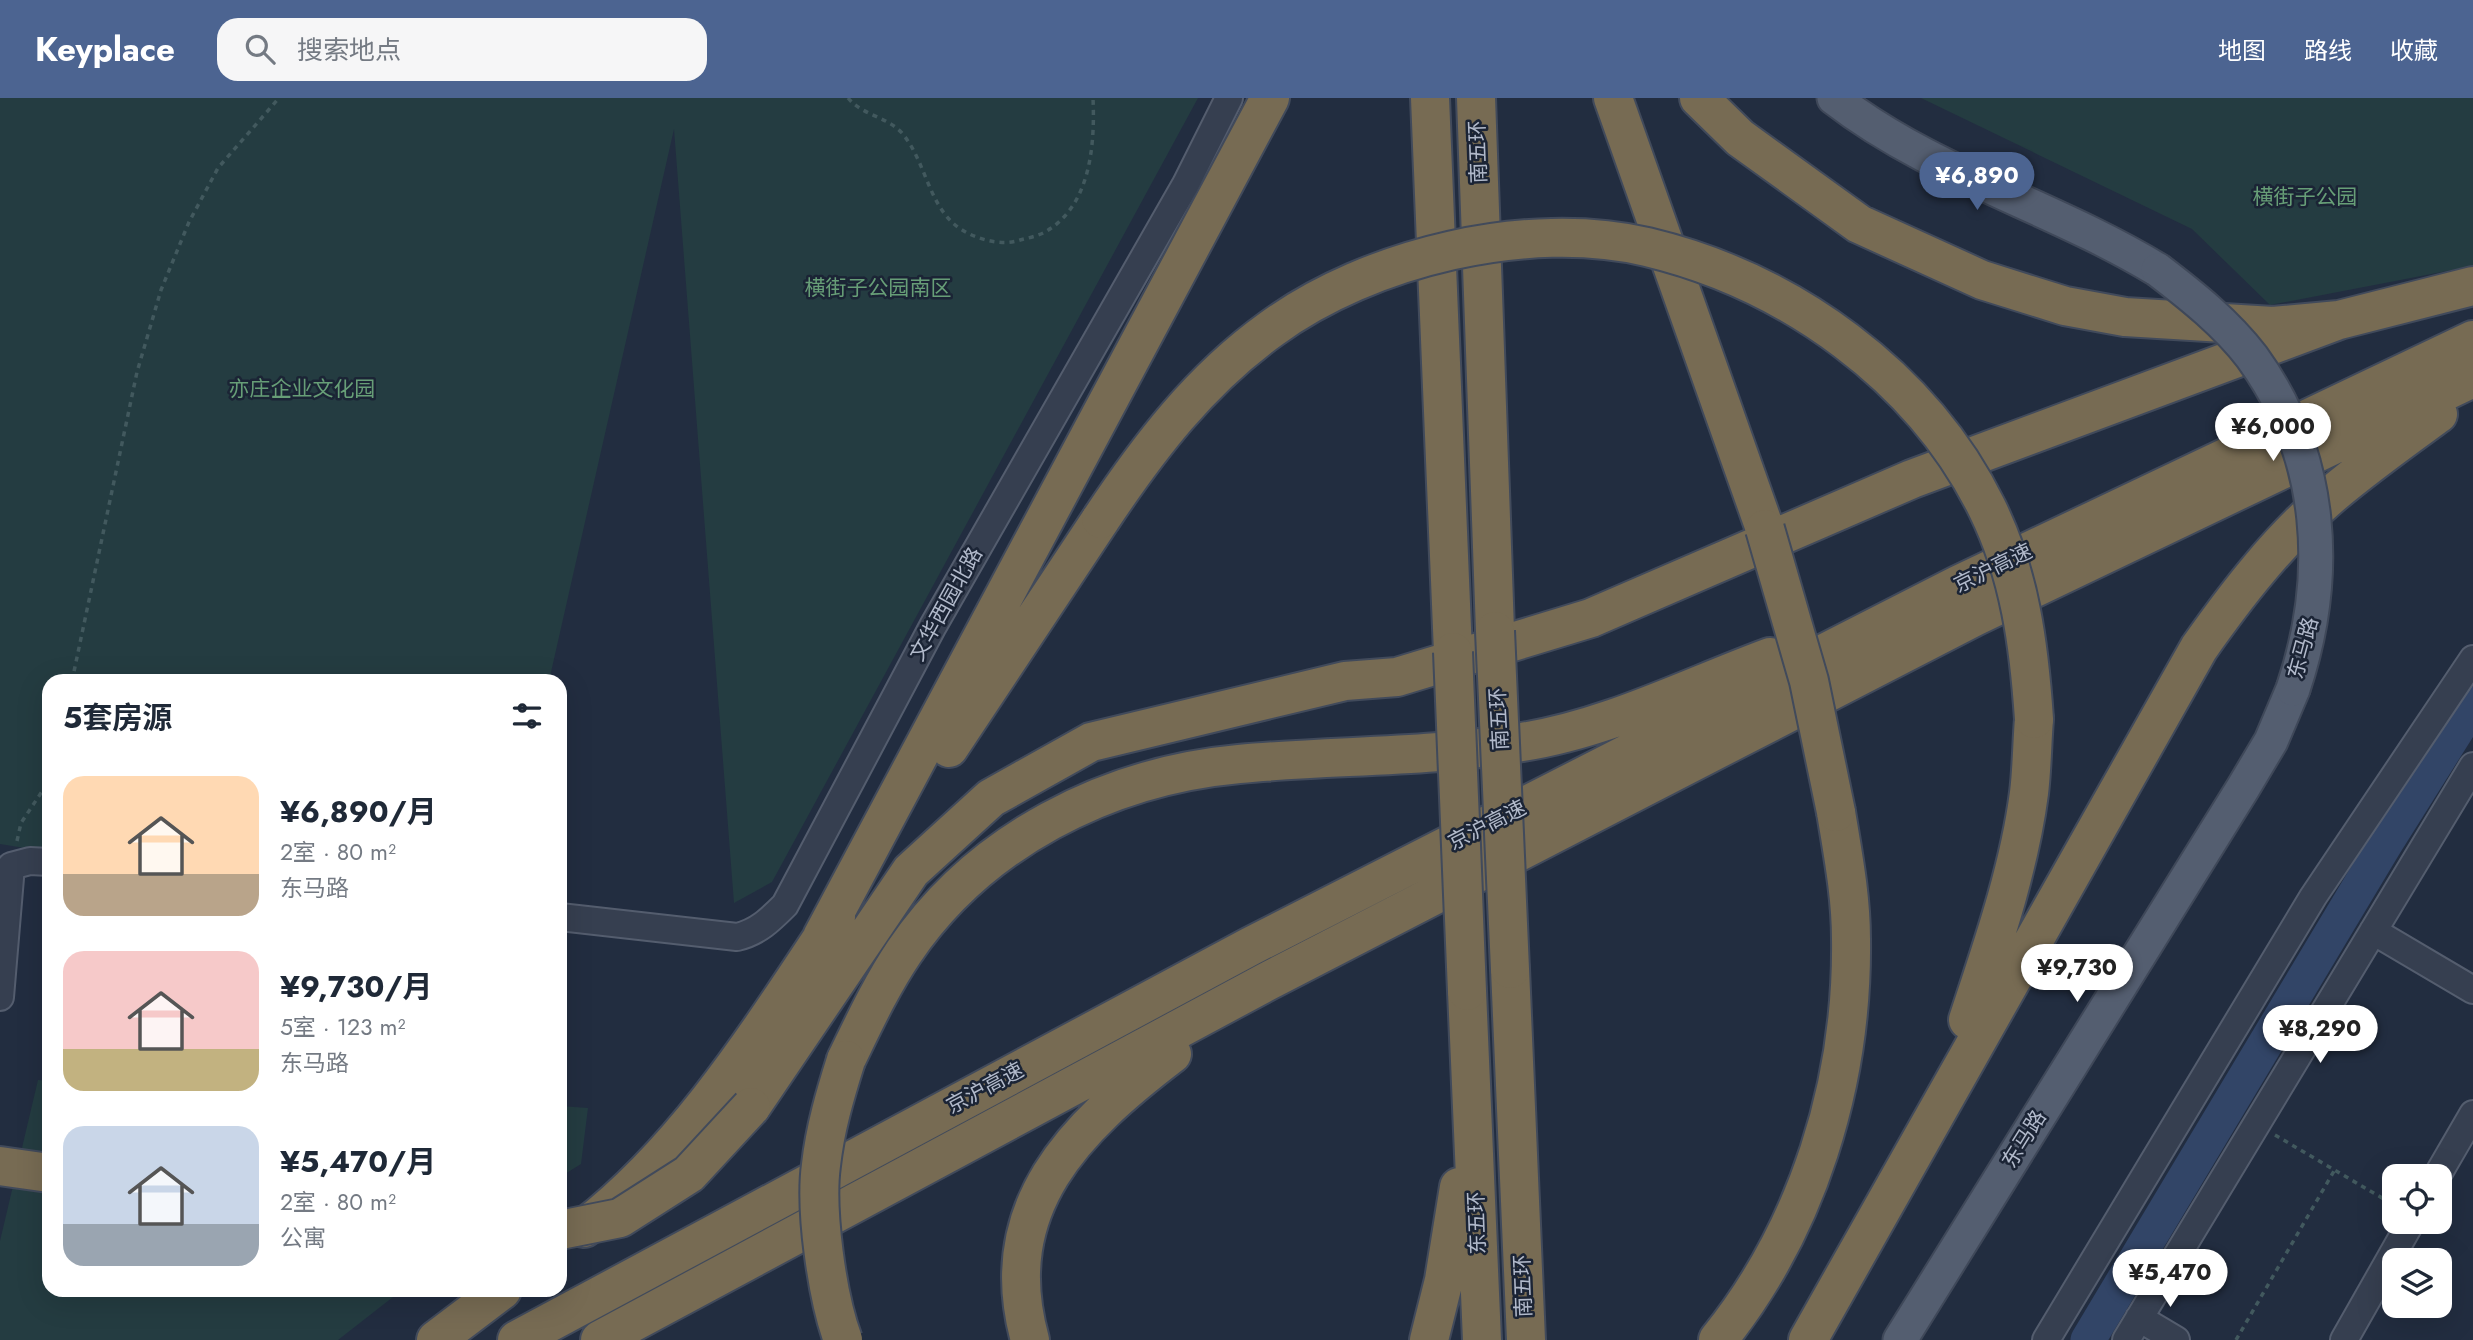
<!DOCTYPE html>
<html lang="zh">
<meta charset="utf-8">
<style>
:root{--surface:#fff;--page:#f6f6f7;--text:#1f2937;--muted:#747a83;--accent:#4c6491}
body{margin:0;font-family:Jost,"Noto Sans SC",sans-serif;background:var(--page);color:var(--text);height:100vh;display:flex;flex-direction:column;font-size:26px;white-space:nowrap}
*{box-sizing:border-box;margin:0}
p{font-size:23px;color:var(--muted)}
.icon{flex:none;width:38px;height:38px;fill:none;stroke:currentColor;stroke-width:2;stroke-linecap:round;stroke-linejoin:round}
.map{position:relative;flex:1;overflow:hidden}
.panel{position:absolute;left:42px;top:576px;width:525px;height:623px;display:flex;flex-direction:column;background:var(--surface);border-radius:21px;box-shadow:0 7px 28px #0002}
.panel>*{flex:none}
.fabs{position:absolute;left:2382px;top:1066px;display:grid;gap:14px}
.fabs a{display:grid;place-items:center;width:70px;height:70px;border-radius:14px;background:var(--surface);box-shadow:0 7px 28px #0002;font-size:35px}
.price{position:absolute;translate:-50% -60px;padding:0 16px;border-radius:24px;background:#fff;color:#222;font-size:23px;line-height:46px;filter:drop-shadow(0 2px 4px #0008)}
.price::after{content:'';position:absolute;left:50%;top:42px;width:21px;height:16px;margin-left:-10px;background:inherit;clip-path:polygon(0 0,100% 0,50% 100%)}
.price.current{background:var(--accent);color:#fff}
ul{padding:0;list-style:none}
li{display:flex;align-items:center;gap:21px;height:175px;padding:0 21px}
li span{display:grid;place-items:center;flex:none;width:196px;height:140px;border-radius:21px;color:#555}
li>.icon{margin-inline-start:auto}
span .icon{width:84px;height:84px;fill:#fffc;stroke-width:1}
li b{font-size:30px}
h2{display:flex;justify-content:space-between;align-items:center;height:84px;padding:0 21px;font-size:30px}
header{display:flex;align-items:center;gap:42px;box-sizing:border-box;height:98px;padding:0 35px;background:var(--accent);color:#fff}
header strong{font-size:33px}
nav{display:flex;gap:38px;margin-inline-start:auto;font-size:24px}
.search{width:490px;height:63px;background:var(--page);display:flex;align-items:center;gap:18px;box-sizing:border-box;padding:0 24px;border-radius:21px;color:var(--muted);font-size:26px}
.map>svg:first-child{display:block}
</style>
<header>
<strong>Keyplace</strong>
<div class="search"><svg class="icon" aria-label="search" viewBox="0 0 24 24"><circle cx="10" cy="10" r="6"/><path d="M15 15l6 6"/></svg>搜索地点</div>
<nav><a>地图</a><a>路线</a><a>收藏</a></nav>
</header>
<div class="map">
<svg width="2473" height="1242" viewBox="0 0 2473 1242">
<rect width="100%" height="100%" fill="#222d40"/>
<path fill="#243c41" d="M0 0H1198L772 784 734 805 674 31 549 583H49V754L0 746Z
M1921 0H2473V168L2270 207 2192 131Z
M38 982 49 983V1192H402L338 1242H0V1143Z
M560 1008 588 1010 581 1066 560 1079Z"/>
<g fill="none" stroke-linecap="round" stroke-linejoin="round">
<path stroke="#324567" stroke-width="35" d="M2088 1242 2385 746 2473 606"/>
<defs>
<path id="minor" d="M560 819 737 839C758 834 770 822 785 807L933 528 1186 86 1229 0
M2373 833 2473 892
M0 899 11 768 30 763 49 764
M2437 1078 2473 1016
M2139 1220 2176 1242
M2046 1242 2313 799 2473 561
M2126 1242 2473 668
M2344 1242 2411 1124"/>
<path id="major" d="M1834 0C1932 76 2053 108 2158 172
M1900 1242 2243 690 2271 643 2293 591"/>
<path id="highway" d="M1430 0 1453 554
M1476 0 1495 533
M1613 0 1765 431
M1699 0 1740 40 1859 126 1982 182 2065 208 2125 219 2273 228 2339 222 2473 188
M949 650 1101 421
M822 839 1270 0
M1510 871 1526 1242
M1467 893 1482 1242
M1968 922C1992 849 2019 772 2029 695 2032 671 2032 645 2034 621
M846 962C864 925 881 888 904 854 979 743 1107 678 1239 666 1333 657 1428 660 1522 644 1607 631 1689 589 1770 559
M751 1009 911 773 991 700 1091 644 1345 583 1397 579 1591 520 1912 381 2339 222
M0 1068 49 1075
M584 1130C689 1049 763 928 836 819
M436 1242 502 1192
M517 1242 1251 848 1958 487 2473 242
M600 1242 1268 883 1974 519 2473 280
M1030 1242C993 1109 1075 1030 1172 956
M1429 1242 1444 1182 1459 1089
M1718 1242C1808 1130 1853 985 1851 841 1851 798 1843 757 1836 714
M1808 1242 2199 550C2237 496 2278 443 2328 400 2363 370 2401 343 2438 316"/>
</defs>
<use href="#minor" stroke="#545d6e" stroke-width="30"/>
<use href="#major" stroke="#3f4859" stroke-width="37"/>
<use href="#highway" stroke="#414a5b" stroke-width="42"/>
<path stroke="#42595e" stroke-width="3.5" stroke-dasharray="5 5" stroke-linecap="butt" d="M848 0C862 17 887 19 901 34 925 61 927 102 954 126 970 140 1000 149 1020 142 1028 140 1038 138 1045 134 1091 108 1095 46 1093 0
M72 583 137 274 161 192 189 124 218 70 279 0
M17 743 21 725 49 683
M2275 1037 2394 1107
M2236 1242 2334 1073"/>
<use href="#minor" stroke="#363f50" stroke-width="26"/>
<use href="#major" stroke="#545e70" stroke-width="33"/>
<use href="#highway" stroke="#776b53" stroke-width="38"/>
<defs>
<path id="major-bridge" d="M2158 172C2192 198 2226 225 2252 259 2324 358 2331 478 2293 591"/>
<path id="highway-bridge" d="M1101 421C1149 349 1200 282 1271 231 1369 159 1528 121 1647 149 1789 183 1922 278 1987 410 2020 477 2029 547 2034 621
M1765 431 1809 583 1836 714
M1495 533 1510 871
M1453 554 1467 893
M560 1132 620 1120 689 1076 751 1009
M843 1242C827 1199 815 1112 821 1067 825 1031 835 997 846 962"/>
</defs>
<use href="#major-bridge" stroke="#3f4859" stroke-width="37" stroke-linecap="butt"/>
<use href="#highway-bridge" stroke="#414a5b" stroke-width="42" stroke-linecap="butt"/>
<use href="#major-bridge" stroke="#545e70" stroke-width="33"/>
<use href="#highway-bridge" stroke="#776b53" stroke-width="38"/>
</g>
<g text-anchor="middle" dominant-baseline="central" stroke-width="5" stroke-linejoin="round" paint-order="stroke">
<g font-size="21" fill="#b2bacb" stroke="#1b2435">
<text transform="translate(1478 54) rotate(-92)">南五环</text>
<text transform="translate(1993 470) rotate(-26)">京沪高速</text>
<text transform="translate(946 506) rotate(-61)">文华西园北路</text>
<text transform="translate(2303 550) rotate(-75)">东马路</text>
<text transform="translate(1499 621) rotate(-93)">南五环</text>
<text transform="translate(1487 727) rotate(-27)">京沪高速</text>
<text transform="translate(985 990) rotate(-28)">京沪高速</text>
<text transform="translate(2024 1041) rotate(-58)">东马路</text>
<text transform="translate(1477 1125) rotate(-92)">东五环</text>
<text transform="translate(1523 1188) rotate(-92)">南五环</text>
</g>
<g font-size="21" fill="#679e77" stroke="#1b2435">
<text x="2305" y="99">横街子公园</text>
<text x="878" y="190">横街子公园南区</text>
<text x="302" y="291">亦庄企业文化园</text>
</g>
</g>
</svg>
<div class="fabs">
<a><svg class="icon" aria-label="locate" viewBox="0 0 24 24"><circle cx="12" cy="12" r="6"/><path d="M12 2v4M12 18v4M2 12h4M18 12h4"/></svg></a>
<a><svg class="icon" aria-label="layers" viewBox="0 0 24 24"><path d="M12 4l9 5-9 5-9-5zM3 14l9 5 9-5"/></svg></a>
</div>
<b class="price current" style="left:1977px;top:114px">¥6,890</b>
<b class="price" style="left:2273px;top:365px">¥6,000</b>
<b class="price" style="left:2077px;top:906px">¥9,730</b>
<b class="price" style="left:2320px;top:967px">¥8,290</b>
<b class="price" style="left:2170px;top:1211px">¥5,470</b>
<section class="panel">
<h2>5套房源<svg class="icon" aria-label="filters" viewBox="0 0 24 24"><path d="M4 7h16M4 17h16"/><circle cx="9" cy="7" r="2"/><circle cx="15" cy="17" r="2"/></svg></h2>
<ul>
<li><span style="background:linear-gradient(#ffd9b3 70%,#b9a48a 0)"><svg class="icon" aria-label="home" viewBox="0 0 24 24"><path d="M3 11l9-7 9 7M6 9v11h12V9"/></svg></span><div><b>¥6,890/月</b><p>2室 · 80 m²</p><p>东马路</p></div></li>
<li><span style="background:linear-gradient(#f6c9c9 70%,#c2b280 0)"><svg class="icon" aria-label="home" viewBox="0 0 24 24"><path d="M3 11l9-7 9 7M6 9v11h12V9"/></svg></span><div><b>¥9,730/月</b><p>5室 · 123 m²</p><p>东马路</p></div></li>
<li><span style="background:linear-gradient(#c9d6e8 70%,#9aa5b1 0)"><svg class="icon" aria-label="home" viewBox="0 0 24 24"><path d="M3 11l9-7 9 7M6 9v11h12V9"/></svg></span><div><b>¥5,470/月</b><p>2室 · 80 m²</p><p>公寓</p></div></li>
</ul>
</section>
</div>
